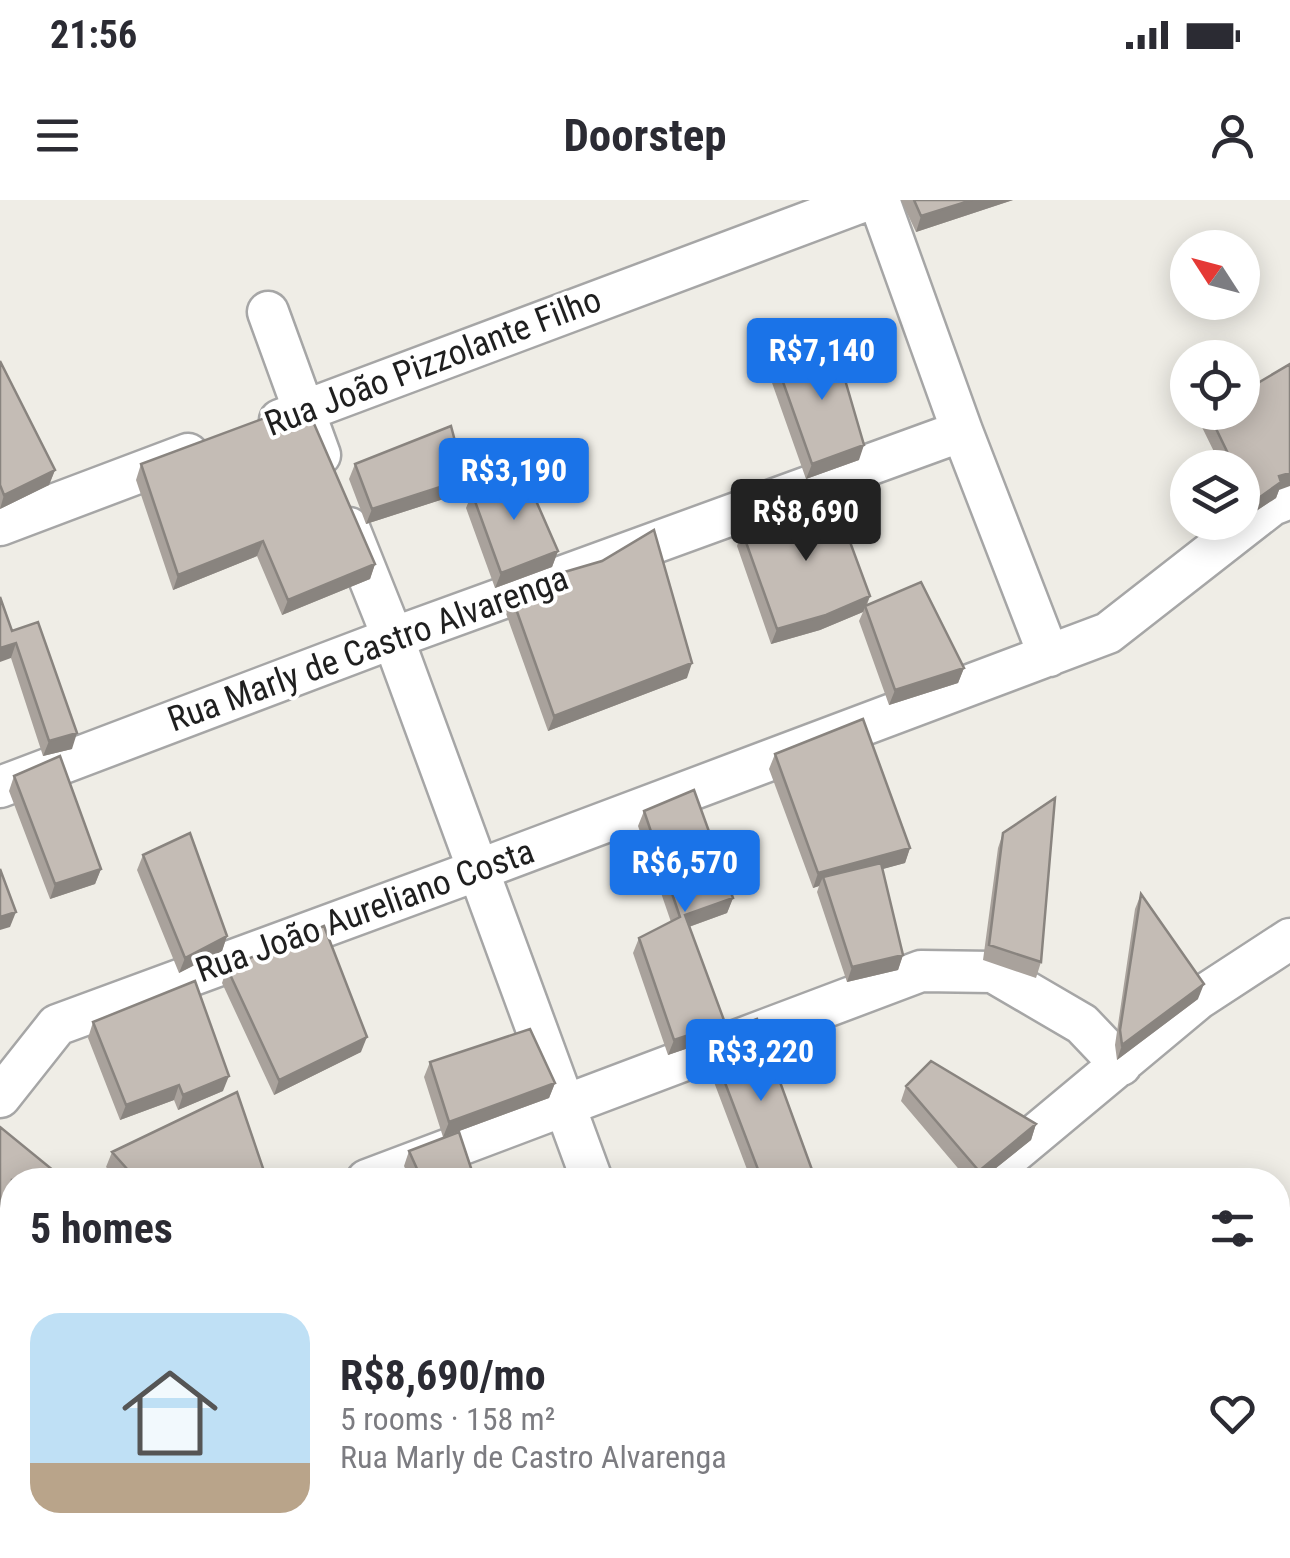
<!DOCTYPE html>
<meta charset="utf-8">
<style>
:root{--surface:#fff;--page:#f7f7f7;--text:#2b2b33;--muted:#7c7c81;--accent:#1a73e8}
body{margin:0;font-family:"Roboto Condensed",sans-serif;background:var(--page);color:var(--text);height:100vh;display:flex;flex-direction:column;font-size:38px;white-space:nowrap}
*{box-sizing:border-box;margin:0}
p{font-size:32px;color:var(--muted)}
.icon{flex:none;width:55px;height:55px;fill:none;stroke:currentColor;stroke-width:2;stroke-linecap:round;stroke-linejoin:round}
.map{position:relative;flex:1;overflow:hidden}
.drawer{position:absolute;left:0px;top:968px;width:1290px;height:392px;display:flex;flex-direction:column;background:var(--surface);border-radius:40px 40px 0 0;box-shadow:0 5px 25px #0003}
.drawer>*{flex:none}
.needle{width:65px;rotate:306deg}
.controls{position:absolute;left:1170px;top:30px;display:grid;gap:20px}
.controls a{display:grid;place-items:center;width:90px;height:90px;border-radius:50%;background:var(--surface);box-shadow:0 5px 25px #0003;font-size:50px}
.price{position:absolute;translate:-50% -85px;padding:0 22px;border-radius:10px;background:var(--accent);color:#fff;font-size:32px;line-height:65px;filter:drop-shadow(0 2px 5px #0008)}
.price::after{content:'';position:absolute;left:50%;top:60px;width:30px;height:22px;margin-left:-15px;background:inherit;clip-path:polygon(0 0,100% 0,50% 100%)}
.price.on{background:#222;color:#fff}
ul{padding:0;list-style:none}
li{display:flex;align-items:center;gap:30px;height:250px;padding:0 30px}
li span{display:grid;place-items:center;flex:none;width:280px;height:200px;border-radius:30px;color:#555}
li>.icon{margin-inline-start:auto}
span .icon{width:120px;height:120px;fill:#fffc;stroke-width:1}
li b{font-size:42px}
h2{display:flex;justify-content:space-between;align-items:center;height:120px;padding:0 30px;font-size:42px}
.status{display:flex;justify-content:space-between;align-items:center;height:70px;padding:0 50px;background:var(--surface);direction:ltr}
.status svg{height:28px;fill:currentColor}
header{display:flex;justify-content:space-between;align-items:center;height:130px;padding:0 30px;background:var(--surface);font-size:45px;font-weight:700}
.map>svg:first-child{display:block}
</style>
<div class="status"><b>21:56</b><svg viewBox="0 0 49 12"><path d="M0 12V9h3v3zM5 12V6h3v6zM10 12V3h3v9zM15 12V0h3v12zM26 1h20v11H26zM47 4h2v5h-2z"/></svg></div>
<header><svg class="icon" aria-label="menu" viewBox="0 0 24 24"><path d="M4 6h16M4 12h16M4 18h16"/></svg>Doorstep<svg class="icon" aria-label="person" viewBox="0 0 24 24"><circle cx="12" cy="8" r="4"/><path d="M4 21q1-7 8-7t8 7"/></svg></header>
<div class="map">
<svg width="1290" height="1358" viewBox="0 0 1290 1358">
<rect width="100%" height="100%" fill="#efede6"/>
<path fill="#a7cd9c" d="M1278 1114 1290 1120V1358H1056L1061 1348H1278Z"/>
<g fill="none" stroke-linecap="round" stroke-linejoin="round">
<defs>
<path id="minor" d="M879 0 962 231 1049 456
M268 112 320 255
M280 220 867 0
M0 325 188 254
M349 328 393 438 592 980
M0 587 393 438 962 231
M0 897 57 825 478 670 1108 433 1272 305 1290 298
M367 980 921 771 993 772 1082 824 1121 865
M981 980 1198 799 1290 739
M0 1273 12 1265
M726 1348 729 1358
M258 1358 266 1348
M562 1358 570 1348"/>
</defs>
<use href="#minor" stroke="#a6a6a6" stroke-width="45"/>
<use href="#minor" stroke="#fff" stroke-width="40"/>
</g>
<path fill="#a9a29c" d="M901 0H1013L916 32Z
M0 161 55 270 49 285 0 309Z
M777 165 859 260 806 279 771 180Z
M1251 187 1279 290 1276 298 1247 317 1242 308V268H1222L1197 217 1199 212H1242Z
M141 264 375 364 370 379 282 415 257 356 173 390 136 280Z
M355 264 465 279 459 294 366 324 349 279Z
M472 293 558 351 552 367 495 388 466 308Z
M742 331 870 396 867 405 964 468 958 483 889 505 859 421 863 412 820 430 771 444 737 346Z
M510 392 687 478 548 531 504 408Z
M12 431 72 549 43 556 11 458Z
M775 554 910 648 905 663 882 669 903 755 898 770 847 782 817 692 819 686 813 688 769 569Z
M14 576 101 669 95 684 50 699 9 591Z
M644 611 733 698 727 713 689 727 725 823 721 833 814 980H751L703 853 706 842 668 855 633 753 639 738 671 722 638 626Z
M1003 633 1041 762 1036 778 983 760 998 648Z
M143 655 227 736 222 751 179 773 137 670Z
M1141 694 1198 799 1117 860 1115 845 1135 709Z
M227 768 361 852 274 895 222 783Z
M93 822 223 891 178 910 174 900 120 920 88 838Z
M430 862 555 883 549 898 443 937 424 877Z
M906 886 1036 924 1031 940 981 980H968L901 901Z
M409 951 475 980H410L404 966Z
M112 952 267 980H118L106 967Z
M416 1348H437L428 1358Z
M496 1348H558L550 1358H509Z
M747 1348H876L880 1358H751Z"/>
<path fill="#89847f" d="M972 0H1013L916 32 921 16Z
M864 245 859 260 806 279 812 264Z
M55 270 49 285 0 309 4 295Z
M1290 273V286L1279 290 1276 298 1247 317 1253 302 1279 276Z
M465 279 459 294 366 324 372 309Z
M263 341 257 356 173 390 178 375Z
M558 351 552 367 495 388 501 373Z
M375 364 370 379 282 415 288 400Z
M870 396 863 412 820 430 771 444 777 429Z
M16 443 11 458 0 462V448Z
M692 463 687 478 548 531 554 516Z
M964 468 958 483 889 505 895 490Z
M77 533 72 549 43 556 49 541Z
M910 648 905 663 825 685 823 677 819 686 813 688 818 673Z
M101 669 95 684 50 699 55 684Z
M733 698 727 713 680 730 685 715Z
M16 712 10 727 0 730V717Z
M227 736 222 751 179 773 185 758Z
M903 755 898 770 847 782 852 767Z
M1204 784 1198 799 1117 860 1122 845Z
M725 823 719 838H708L706 842 668 855 674 840Z
M367 837 361 852 274 895 279 880Z
M229 876 223 891 178 910 183 895Z
M555 883 549 898 443 937 449 922Z
M179 885 174 900 120 920 126 905Z
M1036 924 1031 940 981 980H976L979 971Z
M12 1085V1092L0 1110V1103Z
M553 1348H558L550 1358H545Z"/>
<path fill="#c4bcb5" stroke="#89847f" stroke-width="2.5" d="M914 0H972L921 16Z
M834 142 864 245 812 264 777 165Z
M0 161 55 270 4 295 0 285Z
M1290 164V273L1279 276 1281 282 1253 302 1242 282V268H1235L1208 212H1242V190L1251 187Z
M305 203 375 364 288 400 263 341 178 375 141 264Z
M451 226 465 279 372 309 355 264Z
M523 271 558 351 501 373 472 293Z
M833 296 870 396 826 415 777 429 742 331Z
M654 330 692 463 554 516 510 392 561 373 602 361Z
M921 382 964 468 895 490 865 406Z
M0 397 12 431 38 422 77 533 49 541 16 443 0 448Z
M863 519 910 648 818 673 775 554Z
M60 556 101 669 55 684 14 576Z
M694 590 733 698 685 715 725 823 674 840 639 738 680 717 644 611Z
M1055 598 1041 762 989 745 1003 633Z
M190 633 227 736 185 758 143 655Z
M881 663 903 755 852 767 823 677Z
M0 669 16 712 0 717Z
M1141 694 1204 784 1122 845 1120 830Z
M324 726 367 837 279 880 227 768Z
M195 781 229 876 183 895 179 885 126 905 93 822Z
M757 819 815 978 813 980H762L708 838Z
M530 829 555 883 449 922 430 862Z
M931 861 1036 924 979 971 906 886Z
M237 892 267 980H137L112 952Z
M0 927 65 980H12V1054L0 1043Z
M459 932 475 980H422L409 951Z
M361 972 365 980H348Z
M0 1043 12 1054V1085L0 1103Z
M287 1348H291L304 1358H281Z
M520 1348H553L545 1358H532Z
M759 1348H876L880 1358H764Z
M602 1351 610 1358H597Z"/>
<g text-anchor="middle" dominant-baseline="central" stroke-width="8" stroke-linejoin="round" paint-order="stroke">
<g font-size="35" fill="#1f1f1f" stroke="#fff">
<text transform="translate(433 162) rotate(-21)">Rua João Pizzolante Filho</text>
<text transform="translate(368 449) rotate(-20)">Rua Marly de Castro Alvarenga</text>
<text transform="translate(365 711) rotate(-20)">Rua João Aureliano Costa</text>
</g>
</g>
</svg>
<div class="controls">
<a><svg class="needle" viewBox="-14 -14 28 28"><path d="M0-13l5 13h-10z" fill="#e53935"/><path d="M0 13l5-13h-10z" fill="#7c7c81"/></svg></a>
<a><svg class="icon" aria-label="locate" viewBox="0 0 24 24"><circle cx="12" cy="12" r="6"/><path d="M12 2v4M12 18v4M2 12h4M18 12h4"/></svg></a>
<a><svg class="icon" aria-label="layers" viewBox="0 0 24 24"><path d="M12 4l9 5-9 5-9-5zM3 14l9 5 9-5"/></svg></a>
</div>
<b class="price" style="left:822px;top:203px">R$7,140</b>
<b class="price" style="left:514px;top:323px">R$3,190</b>
<b class="price on" style="left:806px;top:364px">R$8,690</b>
<b class="price" style="left:685px;top:715px">R$6,570</b>
<b class="price" style="left:761px;top:904px">R$3,220</b>
<section class="drawer">
<h2>5 homes<svg class="icon" aria-label="filters" viewBox="0 0 24 24"><path d="M4 7h16M4 17h16"/><circle cx="9" cy="7" r="2"/><circle cx="15" cy="17" r="2"/></svg></h2>
<ul>
<li><span style="background:linear-gradient(#bfe0f5 75%,#b9a48a 0)"><svg class="icon" aria-label="home" viewBox="0 0 24 24"><path d="M3 11l9-7 9 7M6 9v11h12V9"/></svg></span><div><b>R$8,690/mo</b><p>5 rooms · 158 m²</p><p>Rua Marly de Castro Alvarenga</p></div><svg class="icon" aria-label="heart" viewBox="0 0 24 24"><path d="M12 20l-8-8c-3-5 5-10 8-4 3-6 11-1 8 4z"/></svg></li>
</ul>
</section>
</div>
